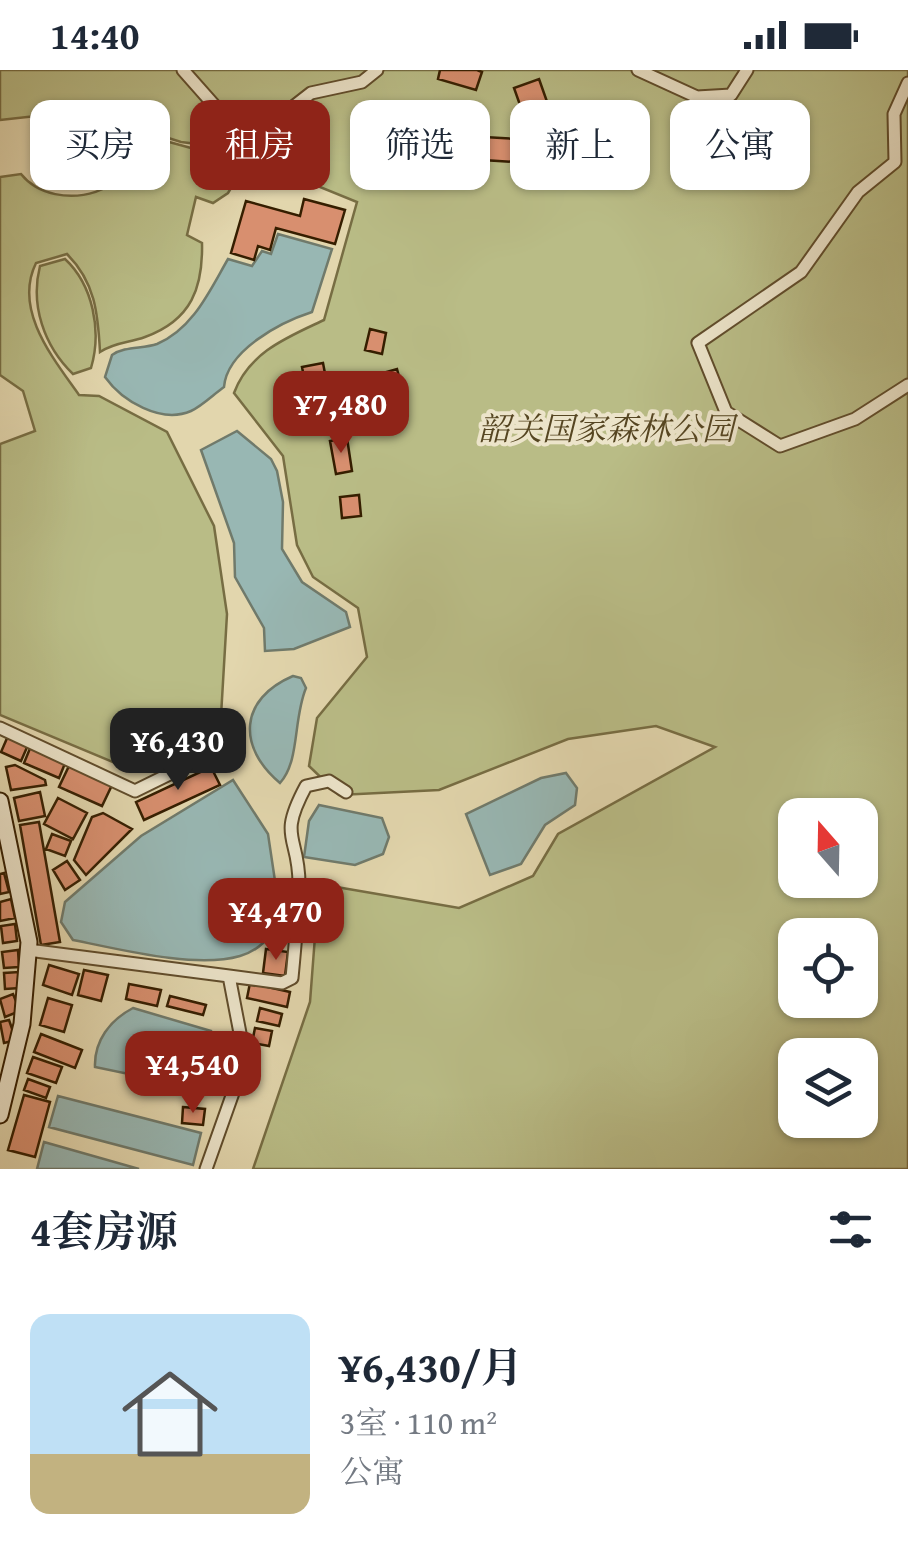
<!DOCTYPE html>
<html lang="zh">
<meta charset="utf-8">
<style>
:root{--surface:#fff;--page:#f6f6f7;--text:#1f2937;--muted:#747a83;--line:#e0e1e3;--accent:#8f2418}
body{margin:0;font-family:"Gentium Book Plus","Noto Serif SC",serif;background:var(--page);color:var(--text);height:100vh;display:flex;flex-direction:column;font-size:38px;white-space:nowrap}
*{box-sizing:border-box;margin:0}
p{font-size:32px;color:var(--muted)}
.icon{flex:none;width:55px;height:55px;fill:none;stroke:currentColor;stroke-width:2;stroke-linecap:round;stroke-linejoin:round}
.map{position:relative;height:1099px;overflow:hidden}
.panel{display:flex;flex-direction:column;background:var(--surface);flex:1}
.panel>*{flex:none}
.top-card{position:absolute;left:30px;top:30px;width:850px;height:90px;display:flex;gap:20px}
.needle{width:65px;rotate:340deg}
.controls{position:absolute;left:778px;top:728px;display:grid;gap:20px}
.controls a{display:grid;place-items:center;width:100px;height:100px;border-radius:20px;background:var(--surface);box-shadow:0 2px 8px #0004;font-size:50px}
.price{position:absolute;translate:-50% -85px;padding:0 22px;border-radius:20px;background:var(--accent);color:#fff;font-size:32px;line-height:65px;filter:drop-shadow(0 2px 5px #0008)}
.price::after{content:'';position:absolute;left:50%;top:60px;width:30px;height:22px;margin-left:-15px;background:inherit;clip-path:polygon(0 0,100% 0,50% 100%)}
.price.on{background:#222;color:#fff}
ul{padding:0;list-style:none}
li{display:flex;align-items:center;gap:30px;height:250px;padding:0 30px}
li+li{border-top:2px solid var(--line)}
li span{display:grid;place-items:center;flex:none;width:280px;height:200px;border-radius:20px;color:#555}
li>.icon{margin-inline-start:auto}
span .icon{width:120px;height:120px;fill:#fffc;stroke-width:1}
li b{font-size:42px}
h2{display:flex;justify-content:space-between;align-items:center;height:120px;padding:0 30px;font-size:42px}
.tag{padding:0 35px;border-radius:20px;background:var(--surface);box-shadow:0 2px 8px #0004;font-size:35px;line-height:90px}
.tag.on{background:var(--accent);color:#fff}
.status{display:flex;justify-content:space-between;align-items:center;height:70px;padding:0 50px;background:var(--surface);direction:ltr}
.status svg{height:28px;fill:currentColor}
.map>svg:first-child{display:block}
</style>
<div class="status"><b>14:40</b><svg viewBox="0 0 49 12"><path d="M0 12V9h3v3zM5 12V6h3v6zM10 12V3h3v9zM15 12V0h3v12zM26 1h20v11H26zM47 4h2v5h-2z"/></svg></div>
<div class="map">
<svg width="908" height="1099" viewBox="0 0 908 1099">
<rect width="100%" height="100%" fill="#e2d6ad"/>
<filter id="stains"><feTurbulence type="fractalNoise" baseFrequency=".002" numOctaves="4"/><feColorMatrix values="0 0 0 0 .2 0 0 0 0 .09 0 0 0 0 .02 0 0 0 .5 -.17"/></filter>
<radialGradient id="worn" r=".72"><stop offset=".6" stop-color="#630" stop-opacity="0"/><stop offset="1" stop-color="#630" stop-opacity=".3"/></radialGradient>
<path fill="#b9bc86" stroke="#776d43" stroke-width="2.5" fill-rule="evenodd" d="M0 0H908V1099H253L310 932 319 814 459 838 533 806 558 764 715 677 656 656 568 669 439 720 339 725 309 696 317 648 367 587 358 538 313 507 297 475 283 386 234 323C249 282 288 267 324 250L357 132 222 77 181 72 118 52 94 54 63 43 0 50ZM795 745H860V810H795ZM795 865H860V930H795ZM795 985H860V1050H795Z
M129 61 202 81C204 100 218 105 234 113L228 123 213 133 196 127 187 165 202 173C203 217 192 250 145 267 129 273 115 272 100 282 98 243 95 212 67 184L36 193C13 240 53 288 79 325L99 326 167 362 214 456 227 544 221 646 132 700 0 645V374L35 361 23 321 0 305V107L21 104C55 147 150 123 129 61Z
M65 189C93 215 102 261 91 298L73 304C44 276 30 235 40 196Z"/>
<path fill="#98b7b3" stroke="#707a6b" stroke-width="2.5" d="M50 54 73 69 117 64 123 90 93 114 77 118 59 108 36 105 39 81 32 62 37 55Z
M278 164 332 179 312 242C281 252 227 280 224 317 214 324 202 336 191 341 161 354 122 331 105 307L112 285C125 276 142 279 157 274 193 259 210 220 228 189L252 196 262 181 271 184Z
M237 361 271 389 277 401 283 432 282 479 302 512 346 542 350 557 294 579 265 581 264 558 235 507 234 473 201 380Z
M293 606 301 608 306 618C293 649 300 691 280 713 237 677 239 629 293 606Z
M566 703 577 718 575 735 545 755 521 794 490 805 466 744 541 708Z
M233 710 268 764 281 851C271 866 259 881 240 886 195 899 119 879 73 870L61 852 65 832 141 766Z
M319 735 382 748 389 767 383 784 355 795 304 787 309 751Z
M133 938 211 961 212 994 191 1017 95 997C94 971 110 950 133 938Z
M58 1026 201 1063 193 1095 49 1057Z
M44 1072 139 1099H37Z"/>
<path fill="#d88f6f" stroke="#351e00" stroke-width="2.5" d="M440 0H477L482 2 476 20 438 9Z
M539 9 551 43 526 52 514 18Z
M484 67 517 69 516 92 483 90Z
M531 73 563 78 559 100 527 94Z
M304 129 345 140 335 174 276 158 270 180 258 176 254 190 231 183 246 131 300 146Z
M370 259 386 263 382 284 365 280Z
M323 293 327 314 306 318 302 297Z
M397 299 407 337 390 342 379 304Z
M347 368 352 401 336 404 330 371Z
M359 425 361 446 342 448 340 427Z
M8 666 28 675 21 691 1 682Z
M31 676 66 691 59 708 24 693Z
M15 695 45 710 46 715 11 720 6 697Z
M69 696 112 715 102 736 59 717Z
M211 697 220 715 144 750 136 732Z
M40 722 45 746 19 751 14 728Z
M58 728 87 743 73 769 44 754Z
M103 743 132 759 86 805 74 790 92 747Z
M39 752 60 872 41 875 20 755Z
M52 764 71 771 65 786 46 779Z
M67 791 80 810 65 820 53 800Z
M4 803 9 822 0 824V804Z
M11 829 15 848 0 851V832Z
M15 854 17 871 3 873 1 856Z
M266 879 288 882 285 906 263 903Z
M18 880 19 897 4 898 2 882Z
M49 895 79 904 72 925 43 915Z
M84 900 108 905 101 931 78 925Z
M19 902 20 918 5 919 4 903Z
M250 913 290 922 287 937 247 928Z
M129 914 161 920 157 936 126 929Z
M13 924 20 941 5 947 0 929Z
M170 926 206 935 203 945 167 936Z
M48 928 72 935 64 962 40 955Z
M260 938 282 944 279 956 257 951Z
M9 950 16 970 4 973 0 952Z
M255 958 272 961 269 976 252 973Z
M41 964 82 980 75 998 34 982Z
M33 987 62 997 56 1013 27 1003Z
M28 1009 50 1017 46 1028 24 1020Z
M24 1025 50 1032 35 1087 8 1080Z
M183 1037 205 1039 203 1055 182 1053Z"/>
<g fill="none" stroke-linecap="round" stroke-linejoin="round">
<defs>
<path id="street" d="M183 0 221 43 270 55 311 23 362 12 377 0
M638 0 697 27 731 25 747 0
M908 13 894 44 895 92 858 122 801 202 698 273 726 342 780 376 855 349 908 315
M0 658 135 721 192 693
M28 880 229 906 245 989 206 1099
M229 906 282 913 292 908C295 877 298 845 299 814 299 764 277 770 306 716L329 711 346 722"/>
<path id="secondary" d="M0 731 29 872 22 954 0 1045"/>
</defs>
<use href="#street" stroke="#604c2b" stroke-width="15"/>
<use href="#secondary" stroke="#351e00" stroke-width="19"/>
<use href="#street" stroke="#ece4ca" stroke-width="11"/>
<use href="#secondary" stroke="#ece4ca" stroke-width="15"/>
</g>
<g text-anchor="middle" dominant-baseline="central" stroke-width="8" stroke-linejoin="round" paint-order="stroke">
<g font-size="32" font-style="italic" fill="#564622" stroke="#ece4ca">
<text x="606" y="358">韶关国家森林公园</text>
</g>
</g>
<rect width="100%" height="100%" filter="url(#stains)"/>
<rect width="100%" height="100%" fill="url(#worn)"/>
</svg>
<div class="controls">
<a><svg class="needle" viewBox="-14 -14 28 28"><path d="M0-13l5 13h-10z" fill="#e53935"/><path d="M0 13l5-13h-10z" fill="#747a83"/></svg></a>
<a><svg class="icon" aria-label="locate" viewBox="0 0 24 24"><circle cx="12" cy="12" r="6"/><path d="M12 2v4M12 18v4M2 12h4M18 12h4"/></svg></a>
<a><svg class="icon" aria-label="layers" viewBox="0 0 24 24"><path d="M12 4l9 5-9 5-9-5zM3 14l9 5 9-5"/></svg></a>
</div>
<b class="price" style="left:341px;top:386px">¥7,480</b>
<b class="price on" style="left:178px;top:723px">¥6,430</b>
<b class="price" style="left:276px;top:893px">¥4,470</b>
<b class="price" style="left:193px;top:1046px">¥4,540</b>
<div class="top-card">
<a class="tag">买房</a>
<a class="tag on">租房</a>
<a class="tag">筛选</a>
<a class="tag">新上</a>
<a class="tag">公寓</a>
</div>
</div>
<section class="panel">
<h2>4套房源<svg class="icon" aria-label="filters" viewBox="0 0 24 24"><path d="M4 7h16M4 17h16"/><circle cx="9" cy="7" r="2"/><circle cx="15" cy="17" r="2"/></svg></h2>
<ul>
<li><span style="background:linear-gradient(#bfe0f5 70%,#c2b280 0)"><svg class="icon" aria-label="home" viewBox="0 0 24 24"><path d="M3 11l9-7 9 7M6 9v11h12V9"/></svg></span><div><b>¥6,430/月</b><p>3室 · 110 m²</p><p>公寓</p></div></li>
</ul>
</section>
